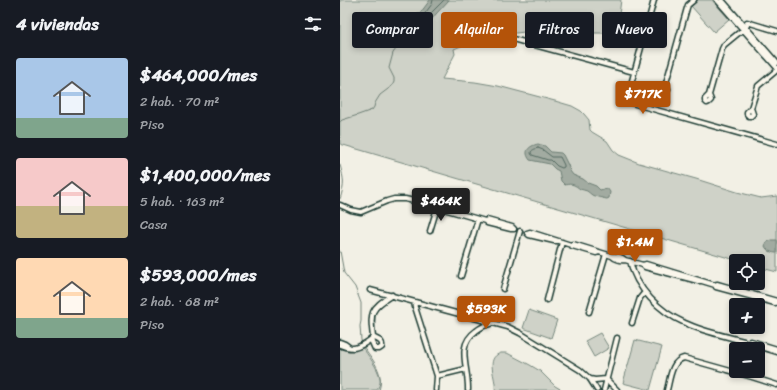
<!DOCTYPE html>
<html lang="es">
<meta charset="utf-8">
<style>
:root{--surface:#171b24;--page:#242831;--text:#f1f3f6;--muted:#9ea1a6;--accent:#b45309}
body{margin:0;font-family:Sriracha,sans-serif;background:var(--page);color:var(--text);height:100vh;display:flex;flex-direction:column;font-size:15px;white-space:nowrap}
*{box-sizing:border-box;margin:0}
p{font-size:13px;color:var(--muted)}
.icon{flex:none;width:22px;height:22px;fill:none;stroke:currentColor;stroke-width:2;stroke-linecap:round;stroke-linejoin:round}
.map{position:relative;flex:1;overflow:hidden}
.details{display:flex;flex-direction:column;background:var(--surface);width:340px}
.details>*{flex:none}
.banner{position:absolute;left:12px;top:12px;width:365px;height:36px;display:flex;gap:8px}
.fabs{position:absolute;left:389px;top:254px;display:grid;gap:8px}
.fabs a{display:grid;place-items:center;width:36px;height:36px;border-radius:4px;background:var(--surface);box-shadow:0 2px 6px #0003;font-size:20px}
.price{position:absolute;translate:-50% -34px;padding:0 9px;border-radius:4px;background:var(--accent);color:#fff;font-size:13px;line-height:26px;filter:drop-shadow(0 1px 2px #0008)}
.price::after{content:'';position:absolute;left:50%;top:24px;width:12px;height:9px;margin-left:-6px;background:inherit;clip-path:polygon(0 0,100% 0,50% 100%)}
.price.selected{background:#222;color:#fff}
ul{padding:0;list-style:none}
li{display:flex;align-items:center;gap:12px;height:100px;padding:0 16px}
li span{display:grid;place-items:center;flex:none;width:112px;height:80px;border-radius:4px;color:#555}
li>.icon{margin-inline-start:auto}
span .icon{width:48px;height:48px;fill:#fffc;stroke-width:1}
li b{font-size:17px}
h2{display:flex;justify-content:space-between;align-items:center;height:48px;padding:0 16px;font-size:17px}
.chip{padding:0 14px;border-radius:4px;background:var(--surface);box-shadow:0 2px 6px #0003;font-size:14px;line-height:36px}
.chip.selected{background:var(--accent);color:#fff}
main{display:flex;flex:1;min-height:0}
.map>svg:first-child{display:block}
</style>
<main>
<section class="details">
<h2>4 viviendas<svg class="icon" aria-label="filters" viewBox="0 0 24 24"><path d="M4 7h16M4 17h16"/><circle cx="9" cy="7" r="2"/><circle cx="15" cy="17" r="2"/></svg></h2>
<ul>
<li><span style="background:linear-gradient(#a9c7e8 75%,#7fa58c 0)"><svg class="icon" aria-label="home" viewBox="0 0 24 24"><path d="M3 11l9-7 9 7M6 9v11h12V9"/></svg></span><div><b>$464,000/mes</b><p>2 hab. · 70 m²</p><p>Piso</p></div></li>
<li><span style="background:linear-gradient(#f6c9c9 60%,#c2b280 0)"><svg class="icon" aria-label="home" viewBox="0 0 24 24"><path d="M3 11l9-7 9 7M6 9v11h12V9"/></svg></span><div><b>$1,400,000/mes</b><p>5 hab. · 163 m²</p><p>Casa</p></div></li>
<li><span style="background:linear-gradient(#ffd9b3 75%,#7fa58c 0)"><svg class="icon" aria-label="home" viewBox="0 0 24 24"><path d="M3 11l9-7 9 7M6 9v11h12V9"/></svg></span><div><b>$593,000/mes</b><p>2 hab. · 68 m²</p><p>Piso</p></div></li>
</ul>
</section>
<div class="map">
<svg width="437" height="390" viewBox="0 0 437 390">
<rect width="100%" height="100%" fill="#f2f0e5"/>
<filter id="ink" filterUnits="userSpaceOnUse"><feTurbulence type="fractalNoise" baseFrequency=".025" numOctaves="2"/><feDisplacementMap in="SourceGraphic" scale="8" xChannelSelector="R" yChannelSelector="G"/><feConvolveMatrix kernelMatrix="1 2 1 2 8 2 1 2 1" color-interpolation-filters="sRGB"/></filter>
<g filter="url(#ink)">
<path fill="#cfd2c8" stroke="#77887e" d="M0 0H281L278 22 275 26 270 31 264 33H247L219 28 176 33 159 32 133 41 114 49 115 54 102 79 135 82 158 86 215 101 232 106 241 111 244 114 249 120 250 130 252 132 267 141 273 150 279 155 299 163 356 179 397 192 421 198 437 196V272L418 267V261H399L0 144Z
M358 0H372L389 19 374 32 351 6Z
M189 310 217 320 211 338 183 328Z
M260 333 269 348 254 357 245 341Z
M295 340 322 347 310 390 283 383Z
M0 347 13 350 22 347C28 355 38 368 40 378 41 382 39 386 37 390H0Z
M161 353H167L190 365 200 371 215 386 222 390H155C157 378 144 358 161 353Z"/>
<path fill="#a2aba1" stroke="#6e7f75" d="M90 0H109C105 5 100 9 96 14 89 22 87 31 77 35L73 31 78 25 80 20 78 17H72L75 14 81 12Z
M198 144 205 146 211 152 221 153 223 155 228 165 230 171 233 175 243 179 248 183 256 186 260 190 267 188 270 192 269 198 267 199C266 199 253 196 252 195 250 194 249 192 247 191 245 190 242 190 240 189 235 185 232 183 225 185L221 181 219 171 215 169 210 164 190 160C183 151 189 146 198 144Z
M432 240H437V253C432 253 427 251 425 246L427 242Z"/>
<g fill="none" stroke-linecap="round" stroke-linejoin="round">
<path stroke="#536960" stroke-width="1" d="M93 0 92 4 83 16 85 20 87 19 92 12 104 0
M198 148 203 150 212 157H220L224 165V167L222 168 217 166 211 160H208L192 155 191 153C191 150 195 149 198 148Z"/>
<path stroke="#6e7f75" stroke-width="1" d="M0 122 2 120 18 115 32 110 34 107 35 103 40 95 52 86 54 82V78L49 68 53 53 59 45 74 33
M0 165C4 180 5 184 0 199
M0 251 4 273 15 287 21 303V321L20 326 21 340 22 343
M23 346C32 359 45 373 39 390"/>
<defs>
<path id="street" d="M314 0 287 99 288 102 437 144
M377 0 437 68
M382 0 437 63
M407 22 437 31
M149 42 160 37 169 38 294 72
M326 83 328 89 327 90 324 91 322 90V87L326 83 347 8 348 5 354 0
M369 95 371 100 369 102 367 103 365 101V99L369 95 382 49 384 45 406 27 408 23
M411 108 413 114 411 116H409L407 114V112L411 108 418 86 437 70
M0 205 11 210 21 212 47 201 54 199H65L83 203 145 221 147 220 172 227 174 229H171L147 223 145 221
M90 231 97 208
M216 241H214L189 235 187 233 190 232 231 245
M259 252 256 253 232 246 231 245 233 244 272 256
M285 260C281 261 275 259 272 256 276 255 282 257 285 260L303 265
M290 261C296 289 320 312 345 323 364 332 386 336 407 342
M121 276 138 219
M361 281H358L305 267 303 265 306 264 375 285
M163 289 180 231
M30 290 168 327 180 333 240 370 250 379 257 390
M207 300 222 242
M437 301 388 287 377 284 375 285 376 287 435 303 437 302
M74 302 75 307 97 376 96 390
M249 312 266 254
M292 323 300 298 305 292
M31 340 35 349H39L42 347C43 340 37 340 33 337
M0 342 5 344 9 347
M0 345C4 347 9 348 13 348 18 348 30 341 33 337 30 312 30 309 52 295
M437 349 411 341 407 342 411 344 437 352
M97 376 126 369
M250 379 255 380 266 379 277 390
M128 390C129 368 115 346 136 331 140 328 144 325 150 324
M264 390 277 338
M327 390C330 379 331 361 344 358L412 377 437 385"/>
</defs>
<use href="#street" stroke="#1f3d34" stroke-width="7"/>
<use href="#street" stroke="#fbf7ec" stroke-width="4"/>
</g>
</g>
</svg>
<div class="fabs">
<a><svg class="icon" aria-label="locate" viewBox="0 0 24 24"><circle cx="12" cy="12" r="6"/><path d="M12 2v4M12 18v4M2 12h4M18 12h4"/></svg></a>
<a>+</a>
<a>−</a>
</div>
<b class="price" style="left:303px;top:115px">$717K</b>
<b class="price selected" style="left:101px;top:222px">$464K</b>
<b class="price" style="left:295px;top:263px">$1.4M</b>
<b class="price" style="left:146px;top:330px">$593K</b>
<div class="banner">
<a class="chip">Comprar</a>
<a class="chip selected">Alquilar</a>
<a class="chip">Filtros</a>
<a class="chip">Nuevo</a>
</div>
</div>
</main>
